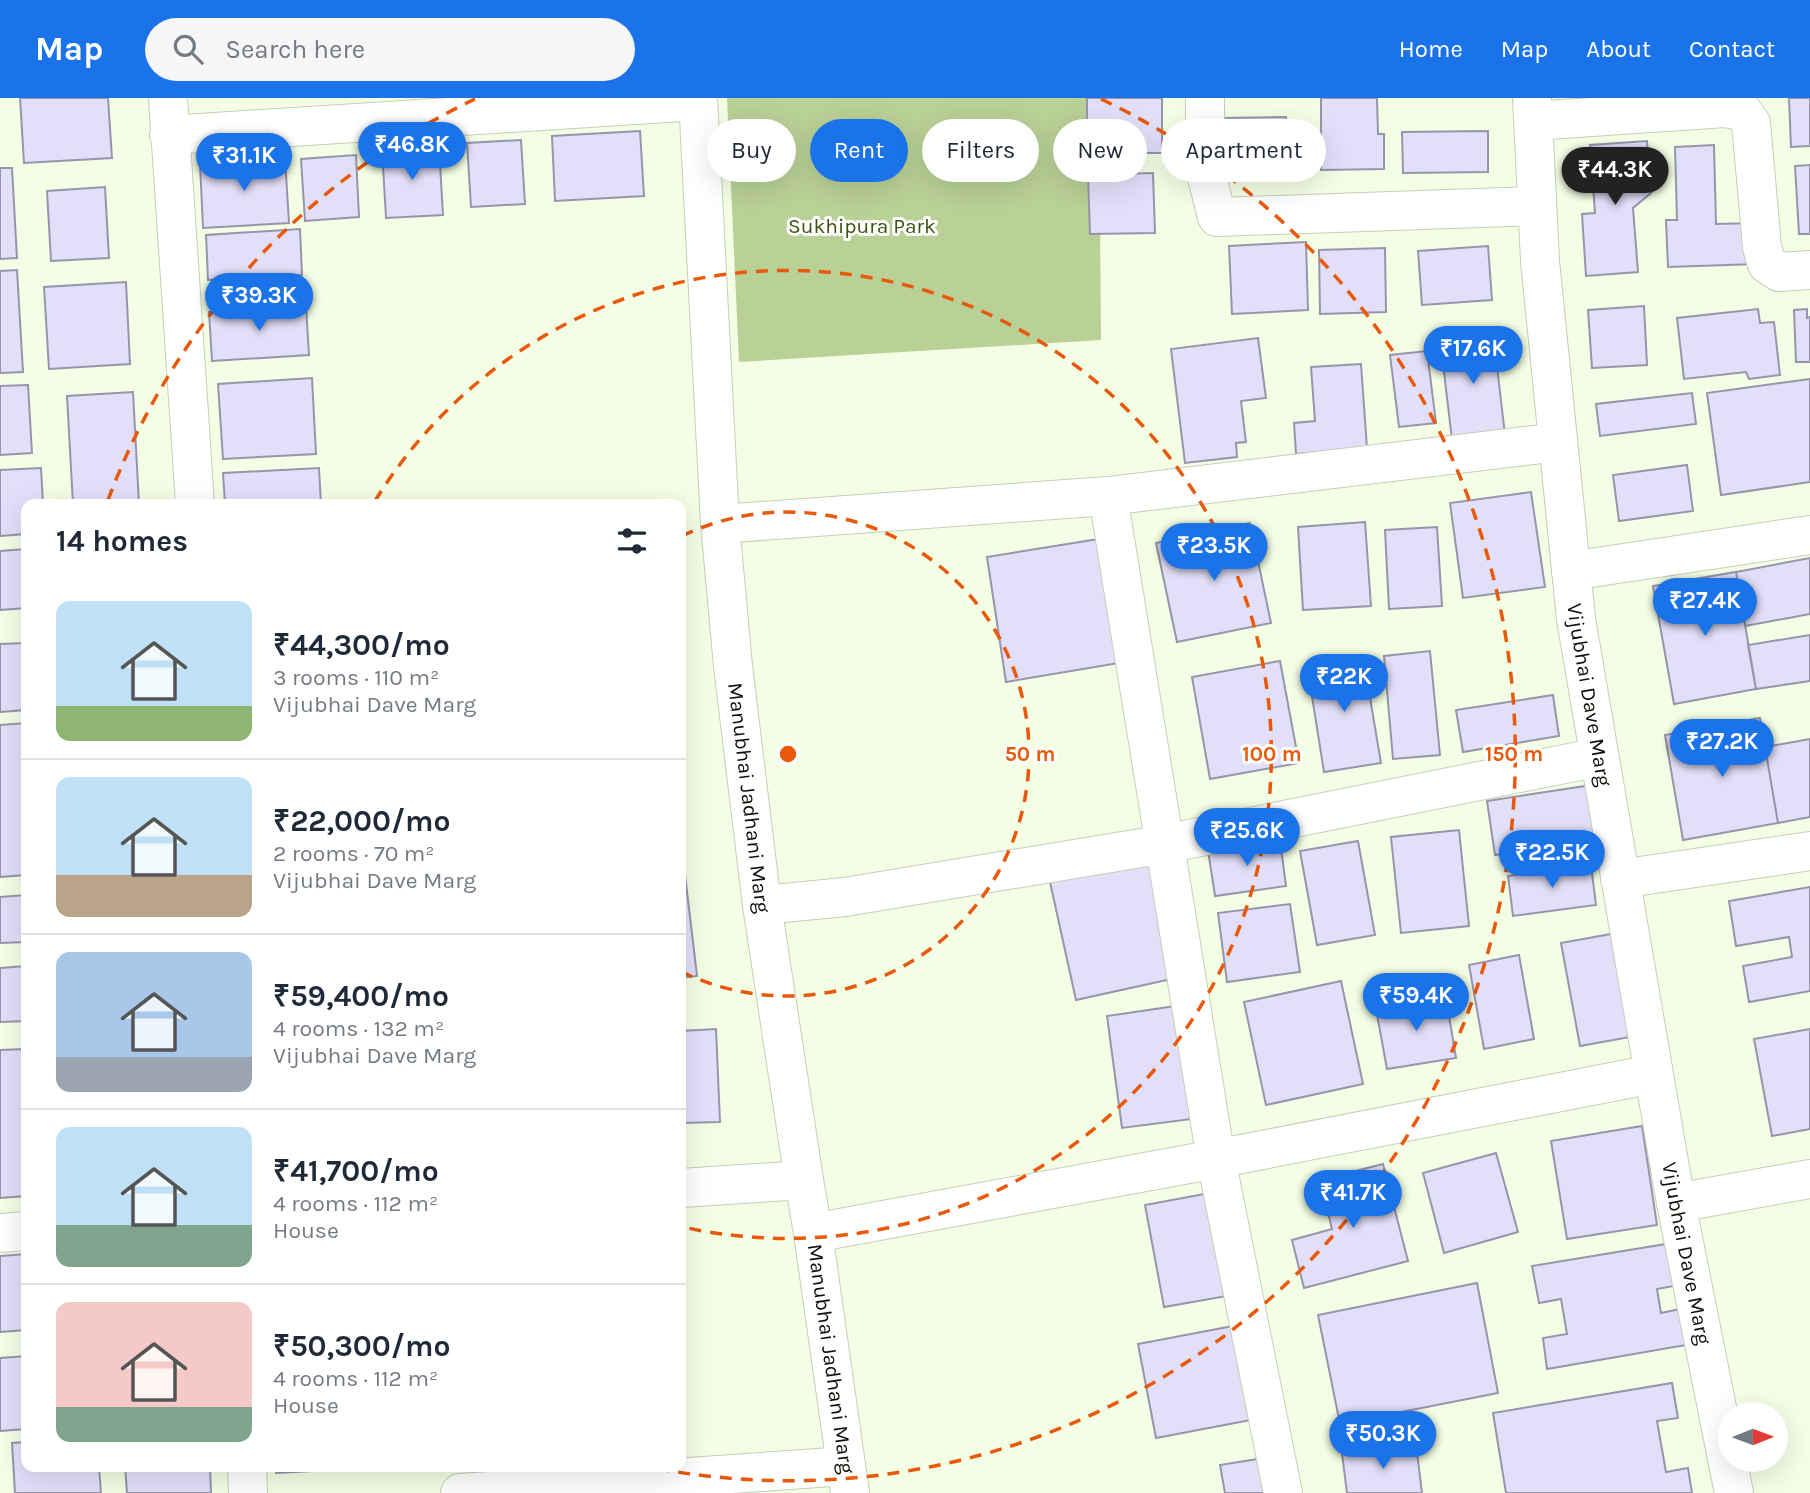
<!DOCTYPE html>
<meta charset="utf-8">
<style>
:root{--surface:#fff;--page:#f6f6f7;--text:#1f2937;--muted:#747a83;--line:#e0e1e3;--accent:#1a73e8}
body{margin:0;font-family:Karla,sans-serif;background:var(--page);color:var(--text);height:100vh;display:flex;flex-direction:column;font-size:26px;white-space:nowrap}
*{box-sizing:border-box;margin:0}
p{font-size:23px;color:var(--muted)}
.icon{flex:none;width:38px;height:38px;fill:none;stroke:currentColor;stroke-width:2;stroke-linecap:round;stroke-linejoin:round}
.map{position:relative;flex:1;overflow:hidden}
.panel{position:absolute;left:21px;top:401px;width:665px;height:973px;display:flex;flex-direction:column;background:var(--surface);border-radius:14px;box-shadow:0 7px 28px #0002}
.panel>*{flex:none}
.top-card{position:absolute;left:707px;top:21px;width:665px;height:63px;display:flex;gap:14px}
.needle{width:46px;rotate:89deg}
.tools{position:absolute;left:1718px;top:1304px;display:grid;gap:14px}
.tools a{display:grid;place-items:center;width:70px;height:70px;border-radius:50%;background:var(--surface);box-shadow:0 7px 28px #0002;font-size:35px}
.price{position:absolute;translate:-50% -60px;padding:0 16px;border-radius:24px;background:var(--accent);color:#fff;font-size:23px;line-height:46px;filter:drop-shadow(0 2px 4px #0008)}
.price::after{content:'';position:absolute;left:50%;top:42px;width:21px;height:16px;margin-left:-10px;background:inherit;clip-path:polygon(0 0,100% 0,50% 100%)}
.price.current{background:#222;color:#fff}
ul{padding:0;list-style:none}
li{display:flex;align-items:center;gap:21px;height:175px;padding:0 35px}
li+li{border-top:2px solid var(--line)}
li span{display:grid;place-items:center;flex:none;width:196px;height:140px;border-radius:14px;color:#555}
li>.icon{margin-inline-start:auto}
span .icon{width:84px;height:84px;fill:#fffc;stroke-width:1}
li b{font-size:30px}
h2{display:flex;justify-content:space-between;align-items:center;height:84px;padding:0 35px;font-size:30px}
.pill{padding:0 24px;border-radius:32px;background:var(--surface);box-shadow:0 7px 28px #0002;font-size:24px;line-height:63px}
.pill.current{background:var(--accent);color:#fff}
header{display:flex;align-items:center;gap:42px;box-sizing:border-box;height:98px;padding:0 35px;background:var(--accent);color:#fff}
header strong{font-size:33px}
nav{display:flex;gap:38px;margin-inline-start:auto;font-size:24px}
.search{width:490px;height:63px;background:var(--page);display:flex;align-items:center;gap:18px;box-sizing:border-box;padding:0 24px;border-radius:38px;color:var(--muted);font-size:26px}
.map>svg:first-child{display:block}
</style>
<header>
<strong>Map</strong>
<div class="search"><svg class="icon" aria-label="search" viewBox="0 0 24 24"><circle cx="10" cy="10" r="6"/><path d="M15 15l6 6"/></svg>Search here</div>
<nav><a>Home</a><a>Map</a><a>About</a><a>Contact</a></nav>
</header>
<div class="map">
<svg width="1810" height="1395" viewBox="0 0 1810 1395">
<rect width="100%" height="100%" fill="#f4fee5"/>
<path fill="#b9d096" d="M727 0H1099L1101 242 739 264Z"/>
<path fill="#e2dff9" stroke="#9794ac" stroke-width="2" d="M20 0H108L112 60 24 65Z
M1087 0H1162V55H1087Z
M1321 0H1377L1378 36H1384V71L1321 72Z
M1789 0H1810V48L1791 49Z
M1286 19 1288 78 1224 80 1222 20Z
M640 33 644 98 555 103 552 38Z
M1488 33V74L1403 75 1402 34Z
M521 42 525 106 471 109 467 45Z
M1647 43 1651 95 1633 110 1638 174 1586 178 1582 116 1595 115 1590 47Z
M1714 47 1716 126 1755 125 1757 166 1668 169 1666 122H1677L1675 49Z
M439 48 443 117 386 120 382 51Z
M356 57 359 119 305 123 301 61Z
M285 60 289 125 203 130 200 65Z
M1810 67V136H1799L1795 68Z
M0 70H12L17 160 0 161Z
M1153 75 1155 135 1090 136 1088 77Z
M105 89 109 160 51 163 47 93Z
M300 131 302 177 208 182 206 137Z
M1306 144 1308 212 1232 216 1229 148Z
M1488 148 1492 202 1422 207 1418 153Z
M1385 150 1386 214 1320 216 1319 152Z
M17 172 23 274 0 275V173Z
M126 184 130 266 49 271 44 189Z
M306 208 309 257 212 263 209 214Z
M1644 208 1647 267 1592 270 1588 212Z
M1758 211 1760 225 1774 224 1780 277 1749 281 1746 274 1684 281 1677 220Z
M1807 211V220L1810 219V264H1796L1794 212Z
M1493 234 1505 337 1452 342 1440 240Z
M1258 240 1266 300 1241 303 1246 344 1236 345 1237 359 1185 365 1171 251Z
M1427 253 1436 325 1399 329 1390 257Z
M1361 266 1367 350 1296 356 1294 325 1315 323 1311 269Z
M312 280 316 356 223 361 218 286Z
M1810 281V384L1721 397 1707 295Z
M28 287 32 355 0 357V288Z
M133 294 139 406H73L67 298Z
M1692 295 1696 326 1600 338 1596 306Z
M1687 367 1693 413 1619 423 1613 377Z
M41 370 43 406H26V436L0 438V372Z
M319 370 321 406H225L223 375Z
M1531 394 1545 489 1463 500 1450 405Z
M1365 424 1371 508 1303 512 1298 429Z
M1250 425 1271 525 1177 544 1156 445Z
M1437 429 1442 508 1389 511 1385 432Z
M1105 440 1125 564 1006 584 987 459Z
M26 451V510L0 512V453Z
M1810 460V516L1745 528 1736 474Z
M1736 474 1756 591 1674 606 1653 488Z
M1810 537V583L1756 591 1748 547Z
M26 545V612L0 614V546Z
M1430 553 1440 657 1393 661 1384 558Z
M1363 558 1381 665 1324 674 1307 567Z
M1280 563 1299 665 1210 681 1192 579Z
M1553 597 1559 638 1463 654 1456 612Z
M1760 620 1778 725 1683 742 1665 637Z
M26 625V777L0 779V627Z
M1810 641V719L1778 725 1765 649Z
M1592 687 1601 741 1495 757 1487 703Z
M1459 732 1469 828 1401 835 1391 739Z
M1280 742 1286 788 1215 798 1208 752Z
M681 743 697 878 681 880Z
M1358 743 1375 837 1317 847 1300 753Z
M1151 762 1176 880 1076 902 1050 784Z
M1591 767 1596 807 1513 818 1508 778Z
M1810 789V893L1749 904 1743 868 1792 859 1789 839 1736 848 1729 803Z
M26 797V844L0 845V799Z
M1290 806 1300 874 1227 884 1218 815Z
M1611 836 1630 939 1580 948 1561 845Z
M1519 857 1534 941 1484 951 1469 867Z
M26 868V923L0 924V870Z
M1341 883 1363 986 1266 1007 1244 904Z
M1446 900 1456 960 1387 971 1376 911Z
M1176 908 1192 1021 1122 1030 1107 918Z
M716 931 720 1024 681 1025V933Z
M1810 931V1031L1772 1038 1754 941Z
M26 951V1098L0 1100V952Z
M1642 1028 1657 1127 1567 1141 1551 1043Z
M1496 1055 1518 1134 1444 1155 1423 1075Z
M1383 1066 1408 1163 1304 1190 1292 1142 1332 1131 1320 1082Z
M1210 1095 1227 1198 1164 1209 1145 1107Z
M1672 1145 1679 1187 1657 1191 1661 1215 1680 1211 1686 1247 1547 1271 1543 1240 1567 1236 1561 1201 1539 1205 1532 1168Z
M26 1156V1232L0 1234V1158Z
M1477 1185 1498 1295 1340 1326 1318 1217Z
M1233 1228 1251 1322 1156 1340 1138 1246Z
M26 1258V1331L0 1333V1260Z
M1672 1285 1678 1320 1657 1323 1666 1374 1688 1370 1692 1395H1506L1493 1315Z
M26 1344V1368H99L101 1395H15L12 1345Z
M1416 1346 1422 1395H1347L1342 1355Z
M1264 1360 1269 1395H1225L1220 1367Z
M125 1368H210L211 1395H127Z
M275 1368H312V1373L276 1375Z"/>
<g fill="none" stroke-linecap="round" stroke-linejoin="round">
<defs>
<g id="minor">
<path d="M168 0 195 406"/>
<path id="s1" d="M698 0 720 426 733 568 762 807 804 1082 813 1135 850 1395"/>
<path d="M1205 0V71L1217 119 1537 108"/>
<path id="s2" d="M1532 0 1540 163 1576 521 1676 1105 1734 1395"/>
<path d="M1533 23 1725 10 1742 13 1751 25 1762 149 1767 166 1779 174 1810 172"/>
<path d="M169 37 698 3"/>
<path d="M720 426 1108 398"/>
<path d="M1571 473 1810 437"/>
<path d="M1620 781 1810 753"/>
<path d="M762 807 845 799 1165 746 1599 659"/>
<path d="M681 1090 804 1082"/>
<path d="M1676 1105 1810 1081"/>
<path d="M0 1135 26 1133"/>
<path d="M813 1135 1216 1061 1653 976"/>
<path d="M247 1368 248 1395"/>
<path d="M460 1395 846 1368"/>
<path d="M1283 1395 1216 1061 1108 398 1558 344"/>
</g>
</defs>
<use href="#minor" stroke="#c5cfb7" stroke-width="40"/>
<use href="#minor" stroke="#fff" stroke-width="38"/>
</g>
<g fill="none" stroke="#e8590c" stroke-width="3.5" stroke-dasharray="12 9">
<path d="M682 438A242 242 0 1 1 682 874"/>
<path d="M375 403A484 484 0 1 1 683 1129"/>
<path d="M108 402A726 726 0 0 1 475 1M1101 1A726 726 0 0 1 649 1369"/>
</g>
<g text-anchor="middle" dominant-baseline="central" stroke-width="6" stroke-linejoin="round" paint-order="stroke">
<g font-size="21" fill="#3d510e" stroke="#fff">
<text x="862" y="128">Sukhipura Park</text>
</g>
<g font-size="21" fill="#0c1008" stroke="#fff">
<text stroke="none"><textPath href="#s2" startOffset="600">Vijubhai Dave Marg</textPath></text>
<text stroke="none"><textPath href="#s1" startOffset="702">Manubhai Jadhani Marg</textPath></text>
<text stroke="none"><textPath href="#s2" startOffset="1167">Vijubhai Dave Marg</textPath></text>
<text stroke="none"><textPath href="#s1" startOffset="1269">Manubhai Jadhani Marg</textPath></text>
</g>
</g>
<circle cx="788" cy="656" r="10" fill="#e8590c" stroke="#fff" stroke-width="3.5"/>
<g font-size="21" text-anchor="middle" font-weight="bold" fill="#e8590c" stroke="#fff" stroke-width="6" stroke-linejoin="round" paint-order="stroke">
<text x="1030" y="663">50 m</text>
<text x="1272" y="663">100 m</text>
<text x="1514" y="663">150 m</text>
</g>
</svg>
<div class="tools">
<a><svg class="needle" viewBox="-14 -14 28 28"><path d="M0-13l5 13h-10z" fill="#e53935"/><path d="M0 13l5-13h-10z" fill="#747a83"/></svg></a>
</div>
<b class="price" style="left:412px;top:84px">₹46.8K</b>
<b class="price" style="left:244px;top:95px">₹31.1K</b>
<b class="price current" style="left:1615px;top:109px">₹44.3K</b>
<b class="price" style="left:259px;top:235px">₹39.3K</b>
<b class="price" style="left:1473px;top:288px">₹17.6K</b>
<b class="price" style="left:1214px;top:485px">₹23.5K</b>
<b class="price" style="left:1705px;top:540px">₹27.4K</b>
<b class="price" style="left:1344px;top:616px">₹22K</b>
<b class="price" style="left:1722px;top:681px">₹27.2K</b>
<b class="price" style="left:1247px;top:770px">₹25.6K</b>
<b class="price" style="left:1552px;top:792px">₹22.5K</b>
<b class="price" style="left:1416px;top:935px">₹59.4K</b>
<b class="price" style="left:1353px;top:1132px">₹41.7K</b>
<b class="price" style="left:1383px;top:1373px">₹50.3K</b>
<div class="top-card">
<a class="pill">Buy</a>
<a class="pill current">Rent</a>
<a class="pill">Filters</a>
<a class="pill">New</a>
<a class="pill">Apartment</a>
</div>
<section class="panel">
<h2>14 homes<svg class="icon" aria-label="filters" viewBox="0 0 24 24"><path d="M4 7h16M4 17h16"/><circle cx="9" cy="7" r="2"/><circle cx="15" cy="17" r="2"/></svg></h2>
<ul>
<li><span style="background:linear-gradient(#bfe0f5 75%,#8fb573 0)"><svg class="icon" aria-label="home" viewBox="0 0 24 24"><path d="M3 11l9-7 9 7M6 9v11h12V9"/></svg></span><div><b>₹44,300/mo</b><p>3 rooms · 110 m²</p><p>Vijubhai Dave Marg</p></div></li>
<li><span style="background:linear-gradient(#bfe0f5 70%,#b9a48a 0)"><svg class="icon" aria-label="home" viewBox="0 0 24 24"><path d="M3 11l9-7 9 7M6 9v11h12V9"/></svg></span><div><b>₹22,000/mo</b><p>2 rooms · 70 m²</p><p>Vijubhai Dave Marg</p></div></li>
<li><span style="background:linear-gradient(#a9c7e8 75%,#9aa5b1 0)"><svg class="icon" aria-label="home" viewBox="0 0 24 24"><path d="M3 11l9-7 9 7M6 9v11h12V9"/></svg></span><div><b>₹59,400/mo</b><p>4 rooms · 132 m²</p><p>Vijubhai Dave Marg</p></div></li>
<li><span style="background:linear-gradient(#bfe0f5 70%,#7fa58c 0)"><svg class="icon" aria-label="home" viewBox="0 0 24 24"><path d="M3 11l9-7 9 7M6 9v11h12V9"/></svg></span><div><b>₹41,700/mo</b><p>4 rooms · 112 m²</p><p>House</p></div></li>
<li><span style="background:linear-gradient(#f6c9c9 75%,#7fa58c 0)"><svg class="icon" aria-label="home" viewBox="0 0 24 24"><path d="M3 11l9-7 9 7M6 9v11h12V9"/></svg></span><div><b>₹50,300/mo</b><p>4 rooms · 112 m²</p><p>House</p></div></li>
</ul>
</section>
</div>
